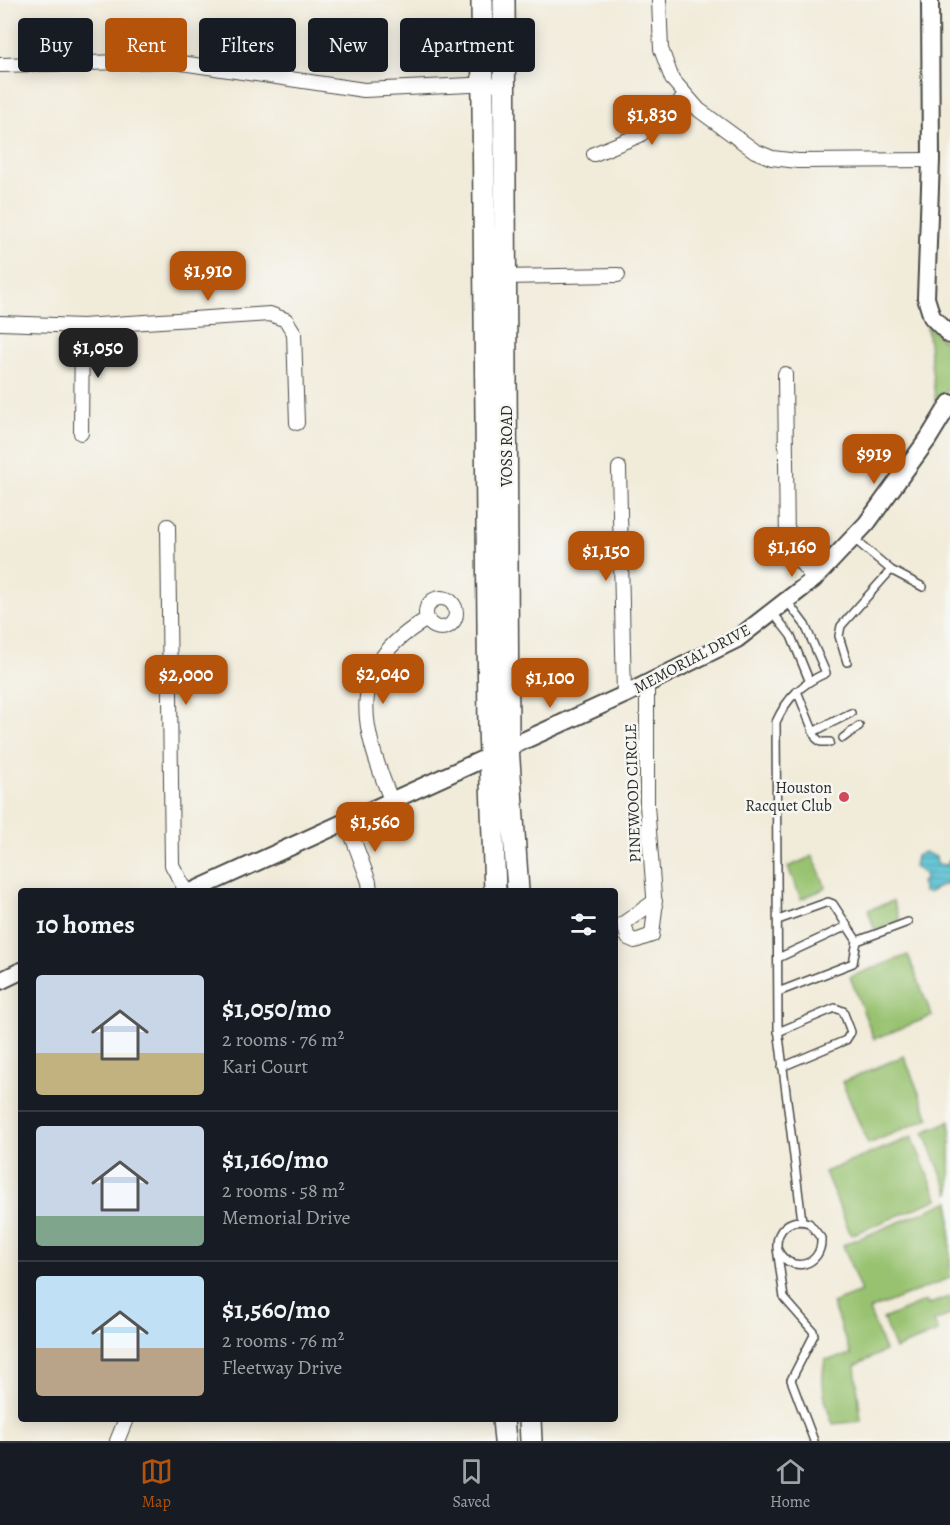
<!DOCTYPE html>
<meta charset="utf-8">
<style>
:root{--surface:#171b24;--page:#20242c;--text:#f1f3f6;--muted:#9ea1a6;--line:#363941;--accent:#b45309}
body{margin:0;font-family:Alegreya,serif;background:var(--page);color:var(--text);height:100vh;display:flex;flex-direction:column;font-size:22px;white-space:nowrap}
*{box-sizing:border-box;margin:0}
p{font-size:20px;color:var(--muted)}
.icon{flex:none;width:33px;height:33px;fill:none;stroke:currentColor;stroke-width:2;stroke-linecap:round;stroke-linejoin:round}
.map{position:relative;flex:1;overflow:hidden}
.side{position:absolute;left:18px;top:888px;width:600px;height:534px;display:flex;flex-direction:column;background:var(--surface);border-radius:6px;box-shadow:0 3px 15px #0003}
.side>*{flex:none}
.top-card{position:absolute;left:18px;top:18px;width:600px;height:54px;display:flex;gap:12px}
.price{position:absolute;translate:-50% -51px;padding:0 14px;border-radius:12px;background:var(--accent);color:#fff;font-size:20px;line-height:39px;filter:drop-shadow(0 2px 3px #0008)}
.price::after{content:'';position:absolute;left:50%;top:36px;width:18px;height:14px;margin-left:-9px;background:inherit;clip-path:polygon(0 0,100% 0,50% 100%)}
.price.on{background:#222;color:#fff}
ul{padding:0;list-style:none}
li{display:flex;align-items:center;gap:18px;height:150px;padding:0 18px}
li+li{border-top:2px solid var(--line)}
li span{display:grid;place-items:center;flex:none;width:168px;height:120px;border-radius:6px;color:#555}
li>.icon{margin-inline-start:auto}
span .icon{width:72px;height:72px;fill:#fffc;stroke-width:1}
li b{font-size:26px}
h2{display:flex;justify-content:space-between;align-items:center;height:72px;padding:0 18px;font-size:26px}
.tag{padding:0 21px;border-radius:6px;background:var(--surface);box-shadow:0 3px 15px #0003;font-size:21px;line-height:54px}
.tag.on{background:var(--accent);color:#fff}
.tabs{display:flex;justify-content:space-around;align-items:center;height:84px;border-top:2px solid var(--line);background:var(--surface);font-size:16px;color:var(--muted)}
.tabs a{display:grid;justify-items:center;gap:3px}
.tabs .on{color:var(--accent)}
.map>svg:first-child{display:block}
</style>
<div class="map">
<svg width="950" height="1441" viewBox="0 0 950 1441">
<defs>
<pattern id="water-rules" width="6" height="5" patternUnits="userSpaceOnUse" patternTransform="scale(1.5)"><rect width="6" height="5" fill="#55c0d1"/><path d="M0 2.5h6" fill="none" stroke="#479caa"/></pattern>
</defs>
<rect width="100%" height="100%" fill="#f6f6f2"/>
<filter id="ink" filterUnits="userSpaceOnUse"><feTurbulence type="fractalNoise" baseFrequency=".0167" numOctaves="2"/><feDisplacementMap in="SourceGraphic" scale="12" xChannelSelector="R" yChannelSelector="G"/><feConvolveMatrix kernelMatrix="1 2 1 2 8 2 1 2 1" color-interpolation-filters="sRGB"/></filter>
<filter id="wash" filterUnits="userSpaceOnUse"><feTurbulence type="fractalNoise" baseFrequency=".008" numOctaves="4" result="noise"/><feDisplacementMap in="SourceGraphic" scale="24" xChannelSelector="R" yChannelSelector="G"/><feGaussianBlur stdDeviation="1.35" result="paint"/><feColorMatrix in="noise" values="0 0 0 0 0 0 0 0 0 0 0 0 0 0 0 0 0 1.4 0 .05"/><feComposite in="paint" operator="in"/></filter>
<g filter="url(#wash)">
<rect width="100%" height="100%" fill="#f1ebd9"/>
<path fill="#98c26f" stroke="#62764d" stroke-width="1.5" d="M927 326 950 346V386L936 406Z
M813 856 826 888 801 899 788 867Z
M893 901 900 920 875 931 868 910Z
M908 955 932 1016 874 1039 850 977Z
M904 1056 929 1118 868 1144 842 1082Z
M950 1121V1193H949L924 1132Z
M912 1137 938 1199 851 1235 825 1172Z
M950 1201V1278L869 1310 885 1351 855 1366 861 1421 833 1424C825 1405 820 1381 825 1360L851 1355 832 1303 861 1292 843 1245Z
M950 1296V1315L934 1321 938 1332 895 1349 883 1319 926 1301 928 1305Z"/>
<path fill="url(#water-rules)" stroke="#40767e" stroke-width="1.5" d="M924 852 936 857 937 864 947 865 950 858V884L939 886 929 893 924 892 921 882 925 880 924 874 914 867 916 856Z"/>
</g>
<g filter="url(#ink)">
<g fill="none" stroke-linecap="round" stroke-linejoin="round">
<defs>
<path id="service" d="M853 538 891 570 923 587
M787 601 805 625 826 673C801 684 787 698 776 722L778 1028 802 1221
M773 613 791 636 809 680
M847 662 839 636 841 626 891 570
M797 691 816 738 821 742H830
M813 732 851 713
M843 738 859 726
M778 920 828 902 833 904 857 941 853 963 778 992
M857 941 908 922
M778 958 847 926
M778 1032 835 1008 843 1011 851 1032 846 1040 782 1067
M777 1248C788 1275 823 1267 821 1238L809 1223C790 1217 776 1229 777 1248L784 1298 813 1331 814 1335 791 1380 814 1441"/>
<path id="minor" d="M659 0 661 49 672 79 699 110 755 151 772 158 798 161 931 160
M0 65 168 61 364 90 491 84
M594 154 640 135 685 97
M500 277 618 275
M0 323 82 326 270 314 286 320 294 333 297 423
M785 374 787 545 814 579
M81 433 82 326
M619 468 624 695
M168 526 172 865 186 891
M788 530 804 549 812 572
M426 613a15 15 0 1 1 30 0a15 15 0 1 1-30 0Z
M647 684V805L655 909 652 935 635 941 628 938 624 923 655 901
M391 800C361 724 344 668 427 619
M347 822 369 882 370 891
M117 1441 126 1419"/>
<path id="tertiary" d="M930 0 931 160 926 298 932 317 950 335
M193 891 624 695 737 639 814 579 867 523 928 439 950 403
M0 981 21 971"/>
<path id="primary" d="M482 0 489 727 495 891
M504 0 508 746 518 891
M503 1419 505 1441
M530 1419 531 1441"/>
</defs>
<use href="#service" stroke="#494845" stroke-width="10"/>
<use href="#minor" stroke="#494845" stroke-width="16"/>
<use href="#tertiary" stroke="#494845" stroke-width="20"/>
<use href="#primary" stroke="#494845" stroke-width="24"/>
<use href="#service" stroke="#fff" stroke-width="7"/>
<use href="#minor" stroke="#fff" stroke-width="14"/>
<use href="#tertiary" stroke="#fff" stroke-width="16"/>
<use href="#primary" stroke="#fff" stroke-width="21"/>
</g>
</g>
<circle fill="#d1495b" stroke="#f6f6f2" stroke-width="2" cx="844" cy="797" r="6"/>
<g text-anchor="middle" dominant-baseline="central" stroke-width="5" stroke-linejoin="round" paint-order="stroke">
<g font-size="16" fill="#2b2b2b" stroke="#f6f6f2">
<text transform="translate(507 446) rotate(-90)">VOSS ROAD</text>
<text transform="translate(692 659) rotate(-28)">MEMORIAL DRIVE</text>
<text transform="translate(633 793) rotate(-92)">PINEWOOD CIRCLE</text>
</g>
<g font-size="16" fill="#2b2b2b" stroke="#f6f6f2" text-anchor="end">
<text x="832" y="788">Houston<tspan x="832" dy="18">Racquet Club</tspan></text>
</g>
</g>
</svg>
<b class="price" style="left:652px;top:146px">$1,830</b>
<b class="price" style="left:208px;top:302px">$1,910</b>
<b class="price on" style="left:98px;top:379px">$1,050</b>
<b class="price" style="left:874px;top:485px">$919</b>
<b class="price" style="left:792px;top:578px">$1,160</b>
<b class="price" style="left:606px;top:582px">$1,150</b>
<b class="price" style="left:383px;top:705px">$2,040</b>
<b class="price" style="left:186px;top:706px">$2,000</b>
<b class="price" style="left:550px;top:709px">$1,100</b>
<b class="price" style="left:375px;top:853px">$1,560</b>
<div class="top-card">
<a class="tag">Buy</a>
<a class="tag on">Rent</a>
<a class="tag">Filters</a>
<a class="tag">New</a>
<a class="tag">Apartment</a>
</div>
<section class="side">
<h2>10 homes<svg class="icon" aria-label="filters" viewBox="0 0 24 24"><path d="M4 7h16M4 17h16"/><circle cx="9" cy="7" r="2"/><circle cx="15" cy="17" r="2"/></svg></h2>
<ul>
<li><span style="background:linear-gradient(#c9d6e8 65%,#c2b280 0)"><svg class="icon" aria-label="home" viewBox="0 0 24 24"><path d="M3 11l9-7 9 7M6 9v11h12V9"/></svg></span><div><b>$1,050/mo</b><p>2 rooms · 76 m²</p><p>Kari Court</p></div></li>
<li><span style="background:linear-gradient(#c9d6e8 75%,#7fa58c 0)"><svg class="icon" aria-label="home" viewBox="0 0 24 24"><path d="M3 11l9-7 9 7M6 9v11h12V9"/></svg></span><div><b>$1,160/mo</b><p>2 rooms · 58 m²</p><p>Memorial Drive</p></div></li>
<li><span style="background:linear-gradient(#bfe0f5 60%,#b9a48a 0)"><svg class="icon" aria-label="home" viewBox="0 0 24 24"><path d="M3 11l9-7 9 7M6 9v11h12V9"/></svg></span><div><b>$1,560/mo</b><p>2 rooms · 76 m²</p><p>Fleetway Drive</p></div></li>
</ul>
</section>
</div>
<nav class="tabs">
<a class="on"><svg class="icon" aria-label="map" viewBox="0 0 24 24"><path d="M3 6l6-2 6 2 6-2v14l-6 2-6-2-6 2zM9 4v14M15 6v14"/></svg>Map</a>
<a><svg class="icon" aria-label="saved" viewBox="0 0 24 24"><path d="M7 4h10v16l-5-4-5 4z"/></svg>Saved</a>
<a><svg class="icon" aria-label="home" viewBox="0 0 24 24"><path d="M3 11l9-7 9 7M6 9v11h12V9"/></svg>Home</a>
</nav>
